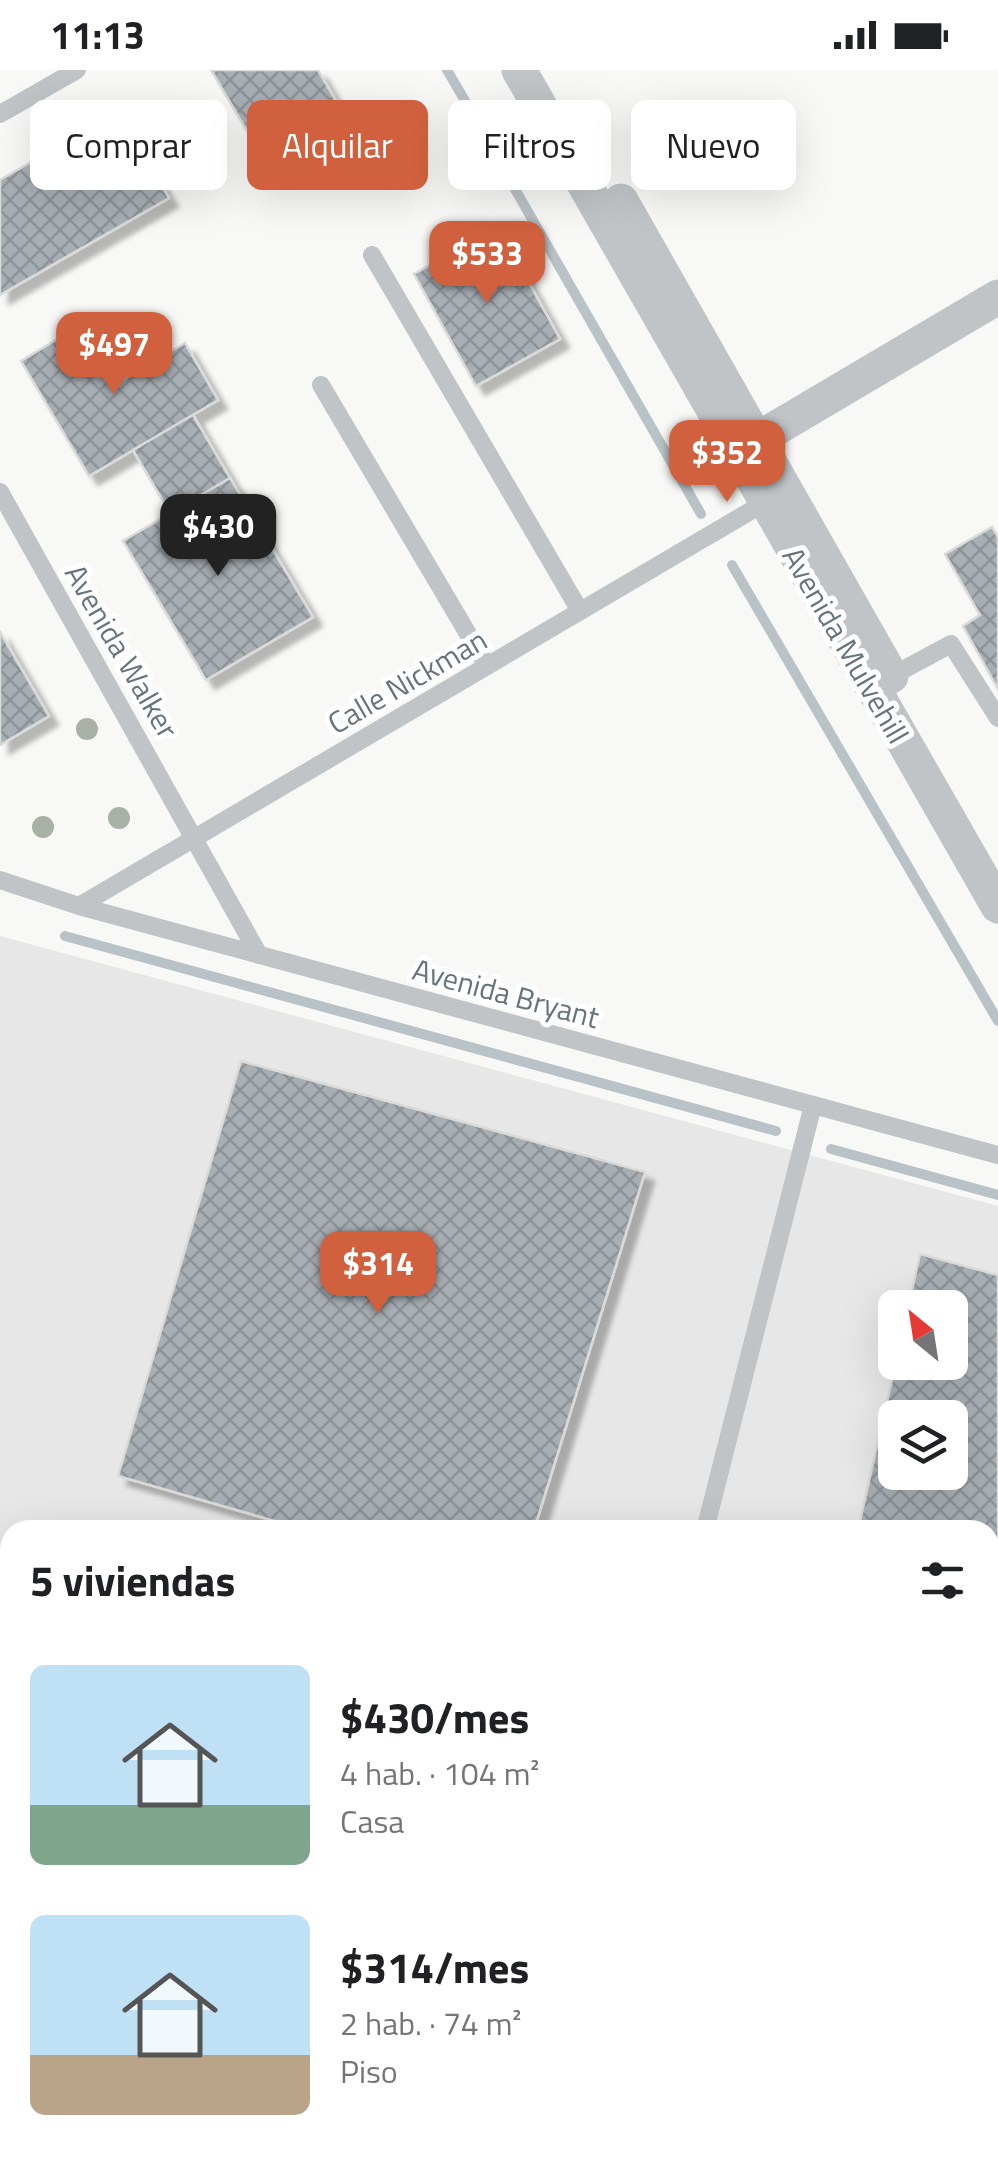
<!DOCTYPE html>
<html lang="es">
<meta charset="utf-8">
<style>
:root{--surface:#fff;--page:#f2f2f2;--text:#202124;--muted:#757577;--accent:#d0603e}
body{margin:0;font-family:"Titillium Web",sans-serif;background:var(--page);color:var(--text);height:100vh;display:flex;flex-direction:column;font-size:38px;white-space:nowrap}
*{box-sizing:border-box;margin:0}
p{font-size:32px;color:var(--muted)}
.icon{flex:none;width:55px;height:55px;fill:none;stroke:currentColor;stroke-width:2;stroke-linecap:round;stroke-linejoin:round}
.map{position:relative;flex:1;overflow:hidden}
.details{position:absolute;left:0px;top:1450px;width:1000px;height:642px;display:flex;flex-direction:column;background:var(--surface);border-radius:30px 30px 0 0;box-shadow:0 10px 40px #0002}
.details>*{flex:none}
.guide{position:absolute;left:30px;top:30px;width:940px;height:90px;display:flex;gap:20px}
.needle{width:65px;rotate:330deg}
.controls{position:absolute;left:878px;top:1220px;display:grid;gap:20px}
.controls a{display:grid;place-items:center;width:90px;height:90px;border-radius:15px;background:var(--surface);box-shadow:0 10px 40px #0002;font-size:50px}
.price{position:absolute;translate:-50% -85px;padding:0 22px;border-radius:20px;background:var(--accent);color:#fff;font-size:32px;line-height:65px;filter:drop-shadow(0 2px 5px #0008)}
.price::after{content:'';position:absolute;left:50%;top:60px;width:30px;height:22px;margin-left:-15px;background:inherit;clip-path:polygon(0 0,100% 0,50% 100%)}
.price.active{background:#222;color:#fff}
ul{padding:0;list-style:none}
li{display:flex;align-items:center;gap:30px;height:250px;padding:0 30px}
li span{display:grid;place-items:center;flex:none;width:280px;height:200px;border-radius:15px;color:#555}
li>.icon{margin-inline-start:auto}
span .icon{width:120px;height:120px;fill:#fffc;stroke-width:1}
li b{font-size:42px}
h2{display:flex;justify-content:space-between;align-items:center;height:120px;padding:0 30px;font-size:42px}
.tag{padding:0 35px;border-radius:15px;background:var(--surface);box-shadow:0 10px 40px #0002;font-size:35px;line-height:90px}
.tag.active{background:var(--accent);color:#fff}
.status{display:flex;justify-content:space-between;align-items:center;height:70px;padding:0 50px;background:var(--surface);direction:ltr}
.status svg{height:28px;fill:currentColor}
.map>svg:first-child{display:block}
</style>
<div class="status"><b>11:13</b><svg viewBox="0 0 49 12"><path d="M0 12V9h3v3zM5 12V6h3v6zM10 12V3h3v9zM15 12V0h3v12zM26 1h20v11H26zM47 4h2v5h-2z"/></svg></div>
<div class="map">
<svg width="998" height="2091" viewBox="0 0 998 2091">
<defs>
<pattern id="building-cross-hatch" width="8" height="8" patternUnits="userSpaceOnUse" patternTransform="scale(2.5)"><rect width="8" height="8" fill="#a8afb4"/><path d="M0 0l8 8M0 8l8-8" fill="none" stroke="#8d9398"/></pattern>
<filter id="shadow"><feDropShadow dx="9" dy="9" stdDeviation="2.5" flood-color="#0004"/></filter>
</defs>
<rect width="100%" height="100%" fill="#f8f8f6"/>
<path fill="#e6e7e6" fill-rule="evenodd" d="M0 866 998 1136V2091H0ZM895 1238H950V1292H895ZM895 1348H950V1402H895ZM10 1460H990V2082H10Z"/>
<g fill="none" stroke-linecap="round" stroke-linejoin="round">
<path stroke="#b9c3c7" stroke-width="10" d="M447 0 468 36
M484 65 701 444
M732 495 998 951
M65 866 776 1061
M831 1079 998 1125"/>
<path stroke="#cdd0d2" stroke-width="85" d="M0 1875 10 1878
M648 2091 649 2082"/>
</g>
<path fill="url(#building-cross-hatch)" stroke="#dadad8" stroke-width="2.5" fill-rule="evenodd" filter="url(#shadow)" d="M211 0H318L336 31 257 78Z
M119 42 169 128 0 225V110Z
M498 157 560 269 476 316 414 204Z
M84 253 119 312 185 273 218 330 89 406 21 291Z
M193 345 230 408 170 443 133 380Z
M230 408 313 547 206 610 123 471Z
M992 457 998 467V619L963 556 980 545 945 484Z
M0 562 49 646 0 675Z
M241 991 645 1102 534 1460H306L118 1406Z
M920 1184 998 1205V1678L990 1676V1460H858L896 1292H950V1238H908ZM895 1348H950V1402H895Z"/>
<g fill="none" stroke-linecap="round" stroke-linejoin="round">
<path stroke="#c0c4c7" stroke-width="18" d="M0 44 77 0
M372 185 580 541
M321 315 487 596
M0 422 259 885
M888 608 951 574 998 648
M0 810 79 836 998 1085
M79 836 764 433
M705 1460 813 1035"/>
<path stroke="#c0c4c7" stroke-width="35" d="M519 0 998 836
M621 131 891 606
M758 369 998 227"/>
</g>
<g fill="#a9b1a6">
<circle cx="87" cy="659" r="11"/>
<circle cx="119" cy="748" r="11"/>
<circle cx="43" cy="757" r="11"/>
</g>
<g text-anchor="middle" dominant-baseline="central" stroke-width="10" stroke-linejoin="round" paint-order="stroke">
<g font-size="30" fill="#66747e" stroke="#fff">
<text transform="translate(846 575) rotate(60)">Avenida Mulvehill</text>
<text transform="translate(122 581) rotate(60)">Avenida Walker</text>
<text transform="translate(407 611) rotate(-30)">Calle Nickman</text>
<text transform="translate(506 923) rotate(15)">Avenida Bryant</text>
</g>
</g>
</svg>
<div class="controls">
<a><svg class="needle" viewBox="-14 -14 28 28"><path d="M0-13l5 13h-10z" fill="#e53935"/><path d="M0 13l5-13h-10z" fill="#757577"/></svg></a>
<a><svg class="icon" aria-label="layers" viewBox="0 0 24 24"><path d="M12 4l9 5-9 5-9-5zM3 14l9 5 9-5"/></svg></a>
</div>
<b class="price" style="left:487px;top:236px">$533</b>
<b class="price" style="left:114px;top:327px">$497</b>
<b class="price" style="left:727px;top:435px">$352</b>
<b class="price active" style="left:218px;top:509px">$430</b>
<b class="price" style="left:378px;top:1246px">$314</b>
<div class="guide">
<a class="tag">Comprar</a>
<a class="tag active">Alquilar</a>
<a class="tag">Filtros</a>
<a class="tag">Nuevo</a>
</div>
<section class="details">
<h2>5 viviendas<svg class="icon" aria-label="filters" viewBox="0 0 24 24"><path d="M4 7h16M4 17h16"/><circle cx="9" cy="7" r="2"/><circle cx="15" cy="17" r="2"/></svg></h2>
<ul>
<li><span style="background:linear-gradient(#bfe0f5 70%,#7fa58c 0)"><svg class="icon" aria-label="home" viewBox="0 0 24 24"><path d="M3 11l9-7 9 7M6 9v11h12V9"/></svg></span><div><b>$430/mes</b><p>4 hab. · 104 m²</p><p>Casa</p></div></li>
<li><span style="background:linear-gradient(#bfe0f5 70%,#b9a48a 0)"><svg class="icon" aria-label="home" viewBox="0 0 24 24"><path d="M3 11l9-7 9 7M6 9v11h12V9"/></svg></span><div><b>$314/mes</b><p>2 hab. · 74 m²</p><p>Piso</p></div></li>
</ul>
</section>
</div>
